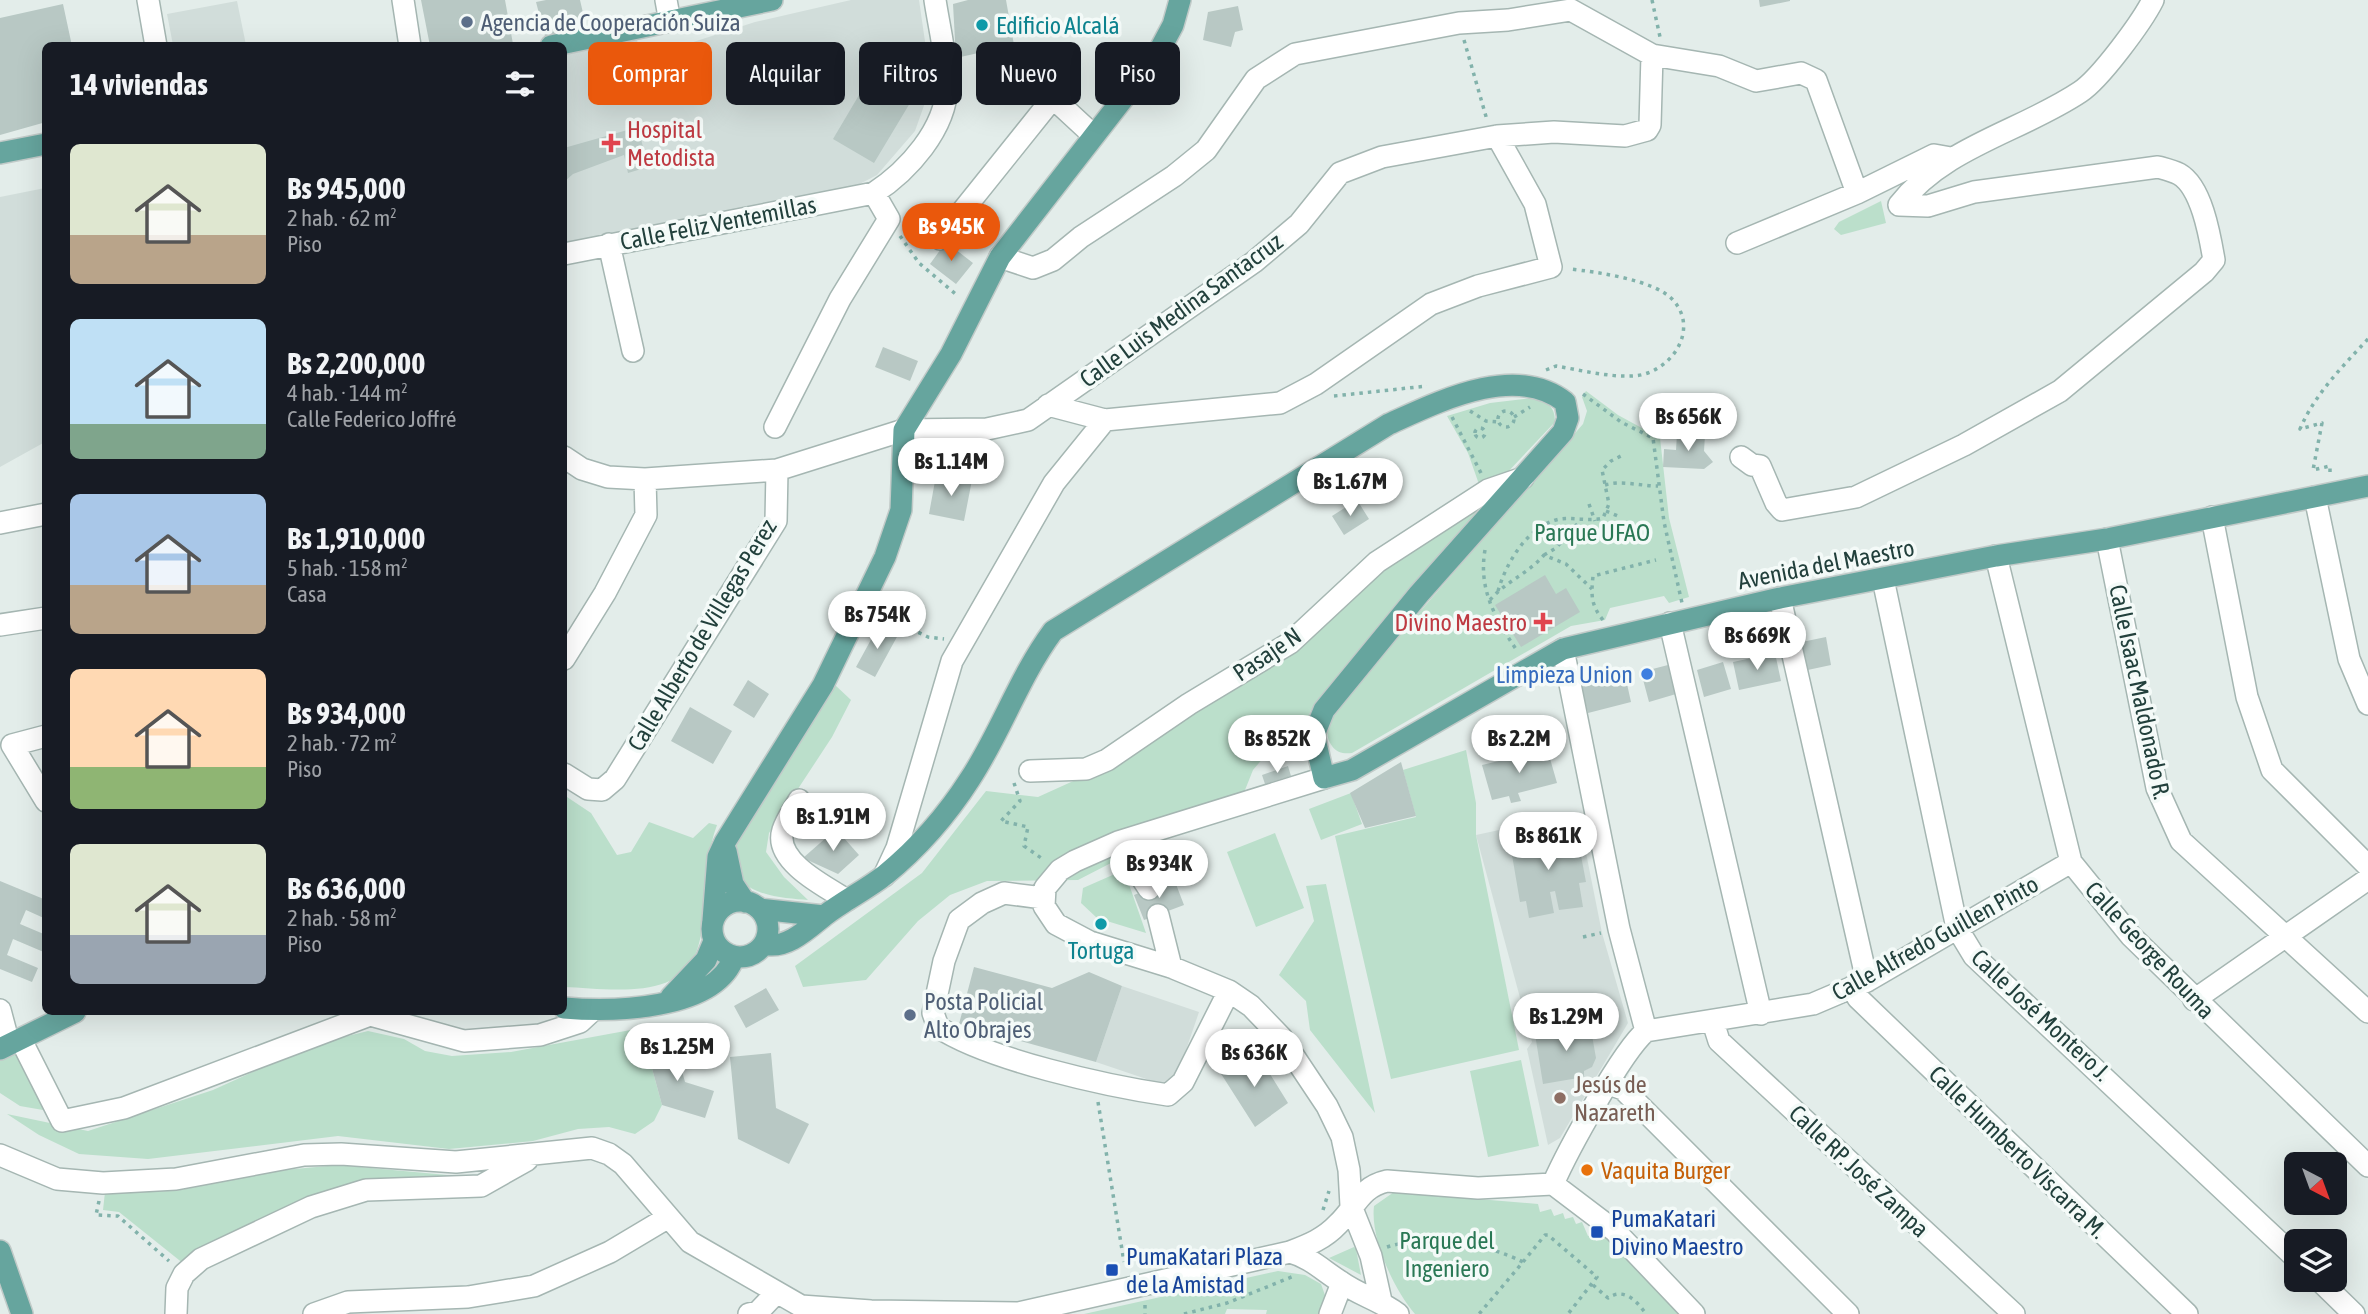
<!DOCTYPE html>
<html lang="es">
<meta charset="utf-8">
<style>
:root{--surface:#171b24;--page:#20242c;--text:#f1f3f6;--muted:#9ea1a6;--accent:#ea580c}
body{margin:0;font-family:"Asap Condensed",sans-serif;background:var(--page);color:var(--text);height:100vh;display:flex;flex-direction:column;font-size:26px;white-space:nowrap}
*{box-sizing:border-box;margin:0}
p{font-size:23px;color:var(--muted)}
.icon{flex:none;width:38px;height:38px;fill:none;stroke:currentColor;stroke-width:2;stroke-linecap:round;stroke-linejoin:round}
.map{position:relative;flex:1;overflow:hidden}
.details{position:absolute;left:42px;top:42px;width:525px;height:973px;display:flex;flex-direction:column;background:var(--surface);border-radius:10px;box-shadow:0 7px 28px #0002}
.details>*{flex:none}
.banner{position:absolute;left:588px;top:42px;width:665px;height:63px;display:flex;gap:14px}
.needle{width:46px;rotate:139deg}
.controls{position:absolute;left:2284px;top:1152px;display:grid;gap:14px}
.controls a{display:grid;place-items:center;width:63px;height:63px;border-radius:10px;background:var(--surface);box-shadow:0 7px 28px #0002;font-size:35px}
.price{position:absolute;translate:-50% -60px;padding:0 16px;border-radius:24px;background:#fff;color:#222;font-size:23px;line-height:46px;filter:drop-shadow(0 2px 4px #0008)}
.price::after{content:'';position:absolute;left:50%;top:42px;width:21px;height:16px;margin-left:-10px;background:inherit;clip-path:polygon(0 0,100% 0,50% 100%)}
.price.selected{background:var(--accent);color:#fff}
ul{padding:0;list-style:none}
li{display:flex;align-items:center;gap:21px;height:175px;padding:0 28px}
li span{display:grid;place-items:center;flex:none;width:196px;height:140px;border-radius:10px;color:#555}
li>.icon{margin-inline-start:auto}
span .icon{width:84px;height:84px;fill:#fffc;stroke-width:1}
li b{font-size:30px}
h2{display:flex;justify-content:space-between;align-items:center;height:84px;padding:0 28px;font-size:30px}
.chip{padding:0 24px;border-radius:10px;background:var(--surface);box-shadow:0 7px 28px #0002;font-size:24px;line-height:63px}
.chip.selected{background:var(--accent);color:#fff}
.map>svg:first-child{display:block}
</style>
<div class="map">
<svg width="2368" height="1314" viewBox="0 0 2368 1314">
<rect width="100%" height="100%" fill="#e3edea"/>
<path fill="#d1ddda" d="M851 0H919L930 76 927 97 915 131 877 175 848 190 564 248V55L637 40 641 59 755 22Z
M237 1 246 45H173L167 14Z
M45 188V442L0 467V197Z
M1578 813 1602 933 1628 1023 1560 1138 1548 1145 1527 1049 1532 1042 1476 835Z
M1122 986 1199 1012 1173 1088 1096 1062Z"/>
<path fill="#bbdfcb" d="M1881 201 1886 223 1841 235 1834 229 1839 222Z
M1586 391 1618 415 1660 438 1669 518 1689 597 1669 603 1664 596 1610 608 1605 620 1571 626 1352 753C1344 754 1337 753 1332 746 1316 725 1346 699 1358 683L1583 424 1587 411 1582 397Z
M1533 398C1547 403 1555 405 1555 422L1504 476 1481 490 1468 453 1447 416 1490 403Z
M1489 498 1311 710 1301 736 1304 760 1283 750H1270L1253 770 1243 795 1078 880 987 881 950 895 918 921 866 980 803 987 795 966 922 873 986 791 1038 797 1113 763 1356 587Z
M834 684 851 700 832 737 769 833 766 852 784 877 808 900C781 898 731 895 734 857 734 848 740 838 743 830Z
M1466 750 1476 803V835L1519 1050 1391 1079 1335 836 1416 817 1403 770Z
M1351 793 1362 824 1321 840 1309 809Z
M564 795 591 813 617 855 631 852 649 822 693 838 709 823 717 825C708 849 708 869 706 894 704 913 703 935 696 953 678 1002 604 988 564 987Z
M1275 833 1304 908 1256 927 1227 852Z
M1124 870 1146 933 1097 918 1081 903 1083 888Z
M1326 884 1375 1113 1310 1030 1306 1001 1279 975 1314 921 1306 886Z
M636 1029 647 1050 662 1105 654 1121 635 1134 609 1127 578 1129 533 1141 449 1149 338 1136 148 1159 79 1154 39 1135 7 1114 88 1131 213 1090 315 1044 368 1031 404 1039 425 1051 452 1056 511 1052Z
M18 1049 36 1084 43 1110 20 1106 0 1093V1057Z
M1521 1060 1539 1146 1488 1157 1470 1071Z
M338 1165 458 1176 456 1179 398 1183 184 1264 119 1212 103 1210 105 1192 175 1191 284 1170Z
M1394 1192 1538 1204 1540 1212 1551 1209 1554 1216 1563 1213 1565 1219 1573 1217 1576 1224 1582 1222 1588 1236 1593 1234 1596 1241 1610 1237 1683 1314H1415C1394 1290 1370 1238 1374 1206Z
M1354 1247 1356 1249 1361 1275 1329 1258Z
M1278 1271 1305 1275 1321 1284 1326 1298 1322 1314H1266L1267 1310 1227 1309 1225 1314H1084Z"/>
<path fill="#b8c8c4" d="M421 0H505L513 44 430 46Z
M546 0H580L587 30 546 40 536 2Z
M968 0H1006L1014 45 956 58 953 4Z
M1759 0H1790V1L1760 7Z
M63 4 72 46H46V122L0 135V18Z
M1238 6 1243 30 1235 32 1231 47 1203 40 1208 12Z
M875 68 916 93 874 163 833 139Z
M638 127 648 167 628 173 624 155 573 174 564 182V148Z
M946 242 973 263 956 284 930 264Z
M883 347 918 361 910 381 875 367Z
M1677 434 1705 435 1704 451 1713 462 1704 469 1663 467 1664 449 1676 450Z
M942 475 972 480 964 521 929 514 935 481Z
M1357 500 1369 519 1344 535 1332 516Z
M1545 575 1556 594 1566 588 1580 612 1521 647 1495 605Z
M879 625 898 635 875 677 856 667Z
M1826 637 1831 665 1803 671 1797 643Z
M1775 653 1781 681 1739 690 1733 662Z
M1723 662 1731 689 1704 697 1697 670Z
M1668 665 1676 694 1649 702 1641 672Z
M1625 675 1631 702 1588 713 1581 687Z
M748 680 769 694 754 718 733 705Z
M690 707 732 731 713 764 671 741Z
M1547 748 1557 783 1518 793 1521 801 1511 803 1509 796 1492 800 1482 765 1503 760 1501 752 1505 751 1507 759Z
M1401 762 1416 816 1365 828 1350 793Z
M1288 766 1291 776 1265 784 1262 775Z
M1569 828 1572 846 1579 845 1586 882 1579 883 1583 907 1559 910 1555 891 1550 892 1554 913 1529 918 1526 901 1520 902 1512 855 1517 854 1514 835 1537 830 1541 849 1551 848 1548 831Z
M836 829 859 855 838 874 803 858Z
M1174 879 1184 905 1144 920 1134 895Z
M0 881 46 900V919L26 910 20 924 46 935V953L13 939 7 955 38 968 32 982 0 969Z
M974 967 1052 988 1089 972 1122 986 1096 1062 959 1024Z
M766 988 779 1010 746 1028 734 1006Z
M1590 1024 1596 1058 1592 1067 1584 1071V1077L1543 1084 1535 1034Z
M674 1042 685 1082 714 1091 705 1118 662 1105 647 1050Z
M771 1053 776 1108 809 1124 789 1164 738 1139 730 1057Z
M1239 1055 1246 1067 1260 1058 1288 1103 1255 1127 1218 1069Z"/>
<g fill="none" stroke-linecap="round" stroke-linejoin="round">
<defs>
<path id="minor" d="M148 0 156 46
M403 0 410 46
M666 0 670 22
M940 239 1053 98 1093 135
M1737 243 1857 193 1934 155 1951 158
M609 244 633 351
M564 254 874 193C908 171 946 129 947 86 947 58 939 27 935 0
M1000 257 1033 268 1053 260 1081 237 1174 176 1206 150 1256 79 1295 54 1459 23 1508 20 1571 10 1652 55 1719 66 1756 81 1801 73 1816 80 1857 193
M1048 405 1105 420 1280 403 1316 384 1431 304 1478 286 1551 267 1535 204 1497 136
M775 427 840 299 889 219 874 193
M564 457 582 469 608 477 645 479 777 470 904 430 987 429 1028 420 1254 262 1299 224 1340 173 1382 157 1497 136 1554 132 1625 136 1647 130 1650 125 1652 55
M1741 457 1752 465 1760 466 1776 503 1782 510 1856 497 1964 445 2060 391 2204 272 2214 260C2210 237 2202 187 2179 174 2173 171 2165 169 2158 167L1974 192 1928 206 1899 205C1945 146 2020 132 2080 92 2100 79 2142 22 2153 0
M2315 497 2349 659 2368 704
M2212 517 2247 697 2272 770 2368 866
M0 523 46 514
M2107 539 2157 788 2181 841 2368 1012
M1996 556 2071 862 2131 936 2368 1166
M1883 579 1957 928 1974 956 2296 1258
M1780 598 1867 981
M1670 623 1761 1014
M0 625 46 618
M1563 649 1619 929 1646 1031
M564 659 605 593 646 515 645 479
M46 736 12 745 46 801
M1030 771 1086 769 1107 760 1189 704 1290 643 1377 562 1488 490 1523 478
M564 774 588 789 602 790 615 779 776 521 777 470
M1324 778 1118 842 1075 861 1060 870 1045 888 1044 906 1056 924 1090 942 1171 967 1229 991 1251 1006 1281 1037 1327 1106 1342 1137 1349 1170 1351 1206 1371 1256 1381 1301
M799 800C794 809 786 820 783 830 773 861 826 887 847 900
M1118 842 1149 889
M884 876 897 848 952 661 1054 483 1105 420
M1043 898 1004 893 982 903 959 920 944 961 933 1013 938 1027C988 1060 1107 1086 1168 1095L1183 1082 1229 991
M1158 915 1171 967
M1852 987 1858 998 2187 1314
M2194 1000 2368 879
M0 1010 9 1044
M1713 1022 1719 1041 2014 1314
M21 1040 62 1121 124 1108 370 1015 464 1041 540 1035 580 1022 593 1010
M1609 1084 1623 1089 1848 1314
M0 1155 57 1179 103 1183 176 1179 304 1155 341 1154 456 1162 592 1148 609 1154 623 1164 690 1242 801 1306 871 1311 1018 1313 1290 1252C1308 1245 1324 1239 1338 1224 1356 1207 1360 1187 1387 1181L1478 1188 1553 1184
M1553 1184C1567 1152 1622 1051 1646 1031L1813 1004 1867 981 2071 862
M1553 1184 1615 1231 1694 1314
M1290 1252C1311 1258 1322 1270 1341 1282 1359 1295 1380 1300 1398 1314
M2318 1279 2354 1314
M176 1314 177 1288 184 1274 201 1259 311 1207 366 1190 481 1186 527 1160
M314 1314 348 1302 468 1297 534 1286 610 1252 667 1218
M749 1314 758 1312 776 1293
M1330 1314 1342 1283"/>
<path id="major" d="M551 46 772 0
M0 153 46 144
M726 851 733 884 745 902
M712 929a28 28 0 1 1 56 0a28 28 0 1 1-56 0Z
M760 909 824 916
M713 920 718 857 725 842 823 685 885 557 901 510 904 430 951 354 1000 257 1157 55 1173 25 1180 0
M764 944C786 950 808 929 824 916 843 901 866 890 885 875 918 848 947 815 970 779 1001 732 1019 677 1053 631L1389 424C1440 401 1515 363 1565 402L1568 418 1563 432 1419 594 1324 710 1314 735 1324 778 1352 770 1563 649 1780 598 1996 556 2107 539 2368 486
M671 997 706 960 714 941
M564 1008C610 1012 715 1011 734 957
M0 1049 75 1012
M0 1251 22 1314"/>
</defs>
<use href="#minor" stroke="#a5b6b2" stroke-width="24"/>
<use href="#major" stroke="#c1cac8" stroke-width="24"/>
<path stroke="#82b2ab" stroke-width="3.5" stroke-dasharray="3.5 5" stroke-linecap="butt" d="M1652 0 1660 37
M1464 40 1487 120
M900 236 919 263 958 296
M1546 370 1556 366C1580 370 1607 377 1632 376 1669 375 1701 331 1673 300 1655 280 1597 272 1570 269
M1583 394 1621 422 1653 438 1664 522 1682 603
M1334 396 1427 386
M1470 411 1486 421 1498 422
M1498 419a8 8 0 1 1 16 0a8 8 0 1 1-16 0Z
M1452 417 1481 473
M1514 417 1530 407
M1475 433a5 5 0 1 1 10 0a5 5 0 1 1-10 0Z
M2330 472V466L2313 470 2322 423 2300 429C2315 394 2342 367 2368 339
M1605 485C1622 480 1640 486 1658 486
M1589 504 1595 521
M1606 511 1618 516
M1485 550C1478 590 1496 620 1518 652
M1544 555 1556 548 1580 521
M1498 591C1506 563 1528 525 1560 519 1574 517 1589 522 1603 518L1609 504 1602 470 1611 461 1623 455
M1490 600C1506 581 1528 574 1544 555L1566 564 1592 589
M880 614 928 637 944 639
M1603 620C1591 605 1591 596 1593 576L1656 560
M1014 783 1020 801 1001 821 1028 827 1024 846 1044 860
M1583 937 1601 933
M1098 1102 1124 1262
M99 1201 96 1215 118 1216 169 1261
M1323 1210 1329 1191
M1387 1247C1427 1234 1486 1243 1523 1262L1479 1314
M1523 1262 1545 1235H1548L1597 1277 1568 1314
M1593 1285 1608 1298C1624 1287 1637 1301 1646 1314
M1145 1305V1314
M1184 1314 1227 1303 1294 1276"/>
<use href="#minor" stroke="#fff" stroke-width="21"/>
<use href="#major" stroke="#66a59e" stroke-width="21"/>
</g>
<g fill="#5c6f8a" stroke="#f4faf8" stroke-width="2.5">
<circle cx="467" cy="22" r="7"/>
<circle cx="910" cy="1015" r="7"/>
</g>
<g fill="#0f9aa8" stroke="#f4faf8" stroke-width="2.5">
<circle cx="982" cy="25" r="7"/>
<circle cx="1101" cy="924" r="7"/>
</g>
<g fill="#e0444e" stroke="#f4faf8" stroke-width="2.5">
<path d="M607.5 132.5h7v7h7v7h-7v7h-7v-7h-7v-7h7z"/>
<path d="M1539.5 611.5h7v7h7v7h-7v7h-7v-7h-7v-7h7z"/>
</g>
<circle fill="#3f7fe0" stroke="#f4faf8" stroke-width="2.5" cx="1647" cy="674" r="7"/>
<circle fill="#8d6e63" stroke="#f4faf8" stroke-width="2.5" cx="1560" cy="1098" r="7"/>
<circle fill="#e8710a" stroke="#f4faf8" stroke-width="2.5" cx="1587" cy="1170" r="7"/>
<g fill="#1a4fb4" stroke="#f4faf8" stroke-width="2.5">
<rect x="1590" y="1225" width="14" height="14" rx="3.5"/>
<rect x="1105" y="1263" width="14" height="14" rx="3.5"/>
</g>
<g text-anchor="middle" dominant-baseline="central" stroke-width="7" stroke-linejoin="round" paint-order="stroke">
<g font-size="24" fill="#4e5e75" stroke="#f4faf8" text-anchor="start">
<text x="481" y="22">Agencia de Cooperación Suiza</text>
<text x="924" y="1001">Posta Policial<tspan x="924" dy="28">Alto Obrajes</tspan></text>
</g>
<g font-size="24" fill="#0d838f" stroke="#f4faf8" text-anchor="start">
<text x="996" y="25">Edificio Alcalá</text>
<text x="1101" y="950" text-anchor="middle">Tortuga</text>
</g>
<g font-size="24" fill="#be3a42" stroke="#f4faf8" text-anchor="start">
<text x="627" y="129">Hospital<tspan x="627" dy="28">Metodista</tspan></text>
<text x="1527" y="622" text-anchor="end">Divino Maestro</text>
</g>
<g font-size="24" fill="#22403c" stroke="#f4faf8">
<text transform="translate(718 223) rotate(-11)">Calle Feliz Ventemillas</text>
<text transform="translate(1181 310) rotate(-36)">Calle Luis Medina Santacruz</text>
<text transform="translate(1826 564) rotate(-11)">Avenida del Maestro</text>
<text transform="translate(702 635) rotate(-59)">Calle Alberto de Villegas Perez</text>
<text transform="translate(1267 654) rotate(-34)">Pasaje N</text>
<text transform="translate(2140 692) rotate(78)">Calle Isaac Maldonado R.</text>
<text transform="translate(1935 938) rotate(-29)">Calle Alfredo Guillen Pinto</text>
<text transform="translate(2150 950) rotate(47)">Calle George Rouma</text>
<text transform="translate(2041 1015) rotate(43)">Calle José Montero J.</text>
<text transform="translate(2018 1152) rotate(44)">Calle Humberto Viscarra M.</text>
<text transform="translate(1859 1171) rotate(43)">Calle RP. José Zampa</text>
</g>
<g font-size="24" fill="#2a7855" stroke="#f4faf8">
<text x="1592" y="532">Parque UFAO</text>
<text x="1447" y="1240">Parque del<tspan x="1447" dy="28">Ingeniero</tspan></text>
</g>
<g font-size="24" fill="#366cbe" stroke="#f4faf8" text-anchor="end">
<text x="1633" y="674">Limpieza Union</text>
</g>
<g font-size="24" fill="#785e54" stroke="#f4faf8" text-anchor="start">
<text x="1574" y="1084">Jesús de<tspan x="1574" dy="28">Nazareth</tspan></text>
</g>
<g font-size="24" fill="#c56008" stroke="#f4faf8" text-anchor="start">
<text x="1601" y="1170">Vaquita Burger</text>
</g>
<g font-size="24" fill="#164399" stroke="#f4faf8" text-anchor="start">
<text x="1611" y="1218">PumaKatari<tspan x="1611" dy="28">Divino Maestro</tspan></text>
<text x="1126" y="1256">PumaKatari Plaza<tspan x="1126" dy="28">de la Amistad</tspan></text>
</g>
</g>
</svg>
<div class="controls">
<a><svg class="needle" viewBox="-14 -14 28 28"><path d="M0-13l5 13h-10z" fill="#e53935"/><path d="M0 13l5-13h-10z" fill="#9ea1a6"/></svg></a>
<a><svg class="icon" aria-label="layers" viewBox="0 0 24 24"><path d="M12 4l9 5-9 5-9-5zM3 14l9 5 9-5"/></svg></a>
</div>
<b class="price selected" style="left:951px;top:263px">Bs 945K</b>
<b class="price" style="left:1688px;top:453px">Bs 656K</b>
<b class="price" style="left:951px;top:498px">Bs 1.14M</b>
<b class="price" style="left:1350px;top:518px">Bs 1.67M</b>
<b class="price" style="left:877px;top:651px">Bs 754K</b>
<b class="price" style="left:1757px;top:672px">Bs 669K</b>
<b class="price" style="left:1277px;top:775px">Bs 852K</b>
<b class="price" style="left:1519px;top:775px">Bs 2.2M</b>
<b class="price" style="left:833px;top:853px">Bs 1.91M</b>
<b class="price" style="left:1548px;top:872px">Bs 861K</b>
<b class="price" style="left:1159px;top:900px">Bs 934K</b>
<b class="price" style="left:1566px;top:1053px">Bs 1.29M</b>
<b class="price" style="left:677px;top:1083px">Bs 1.25M</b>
<b class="price" style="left:1254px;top:1089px">Bs 636K</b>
<div class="banner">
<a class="chip selected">Comprar</a>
<a class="chip">Alquilar</a>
<a class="chip">Filtros</a>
<a class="chip">Nuevo</a>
<a class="chip">Piso</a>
</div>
<section class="details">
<h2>14 viviendas<svg class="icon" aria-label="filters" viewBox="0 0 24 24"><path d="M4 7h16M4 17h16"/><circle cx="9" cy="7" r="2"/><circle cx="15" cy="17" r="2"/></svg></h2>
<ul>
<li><span style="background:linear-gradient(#dfe7d0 65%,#b9a48a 0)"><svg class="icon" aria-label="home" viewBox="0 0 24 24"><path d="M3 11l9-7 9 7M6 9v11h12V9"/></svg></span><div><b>Bs 945,000</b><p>2 hab. · 62 m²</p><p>Piso</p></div></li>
<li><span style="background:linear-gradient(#bfe0f5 75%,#7fa58c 0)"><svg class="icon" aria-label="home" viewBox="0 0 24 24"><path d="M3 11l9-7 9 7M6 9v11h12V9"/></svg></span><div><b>Bs 2,200,000</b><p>4 hab. · 144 m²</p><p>Calle Federico Joffré</p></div></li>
<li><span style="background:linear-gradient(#a9c7e8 65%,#b9a48a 0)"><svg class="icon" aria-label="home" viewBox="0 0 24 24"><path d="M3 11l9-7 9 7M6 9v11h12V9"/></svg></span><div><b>Bs 1,910,000</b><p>5 hab. · 158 m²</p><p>Casa</p></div></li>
<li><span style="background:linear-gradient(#ffd9b3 70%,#8fb573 0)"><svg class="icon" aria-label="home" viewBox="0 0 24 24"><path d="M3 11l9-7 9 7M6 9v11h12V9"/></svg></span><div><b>Bs 934,000</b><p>2 hab. · 72 m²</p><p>Piso</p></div></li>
<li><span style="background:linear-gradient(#dfe7d0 65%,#9aa5b1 0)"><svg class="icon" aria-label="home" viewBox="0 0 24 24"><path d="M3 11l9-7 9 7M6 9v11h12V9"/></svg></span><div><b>Bs 636,000</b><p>2 hab. · 58 m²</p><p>Piso</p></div></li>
</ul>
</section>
</div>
